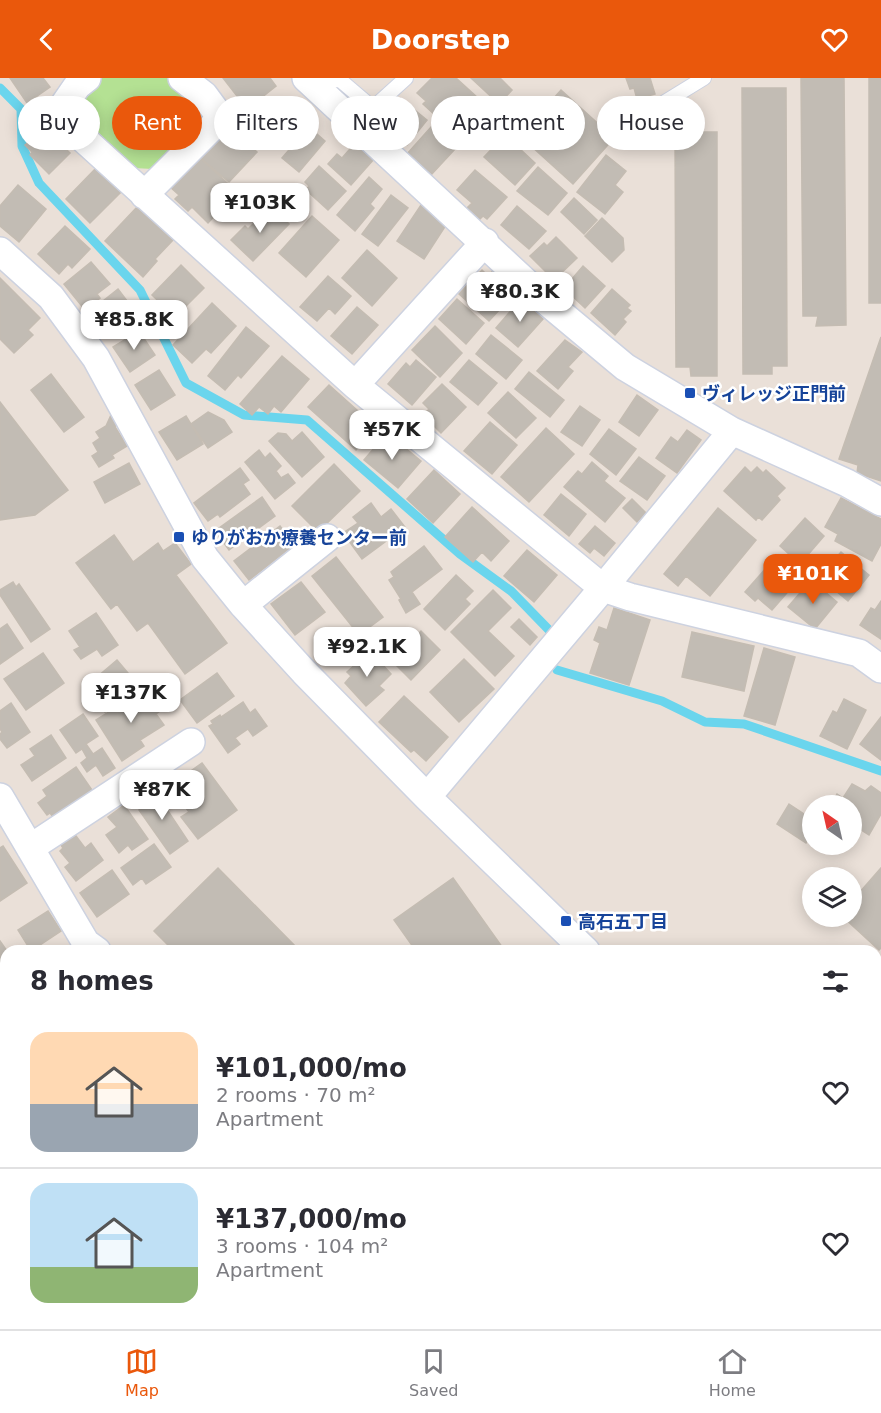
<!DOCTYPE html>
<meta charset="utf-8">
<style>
:root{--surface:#fff;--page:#f7f7f7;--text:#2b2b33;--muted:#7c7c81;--line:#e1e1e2;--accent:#ea580c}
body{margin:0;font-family:"DejaVu Sans","Noto Sans JP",sans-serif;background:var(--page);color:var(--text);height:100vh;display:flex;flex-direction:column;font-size:22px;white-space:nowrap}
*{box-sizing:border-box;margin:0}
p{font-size:20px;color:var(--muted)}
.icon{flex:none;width:33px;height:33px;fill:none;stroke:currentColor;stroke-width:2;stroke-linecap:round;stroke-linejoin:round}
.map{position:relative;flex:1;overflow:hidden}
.details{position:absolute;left:0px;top:867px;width:882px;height:384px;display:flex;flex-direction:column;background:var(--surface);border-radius:18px 18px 0 0;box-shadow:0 3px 15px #0003}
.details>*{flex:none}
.guide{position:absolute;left:18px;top:18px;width:846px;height:54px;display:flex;gap:12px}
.needle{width:39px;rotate:326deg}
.buttons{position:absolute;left:802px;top:717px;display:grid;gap:12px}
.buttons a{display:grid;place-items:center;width:60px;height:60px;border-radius:50%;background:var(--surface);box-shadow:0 3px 15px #0003;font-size:30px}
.price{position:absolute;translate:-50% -51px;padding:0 14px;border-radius:12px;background:#fff;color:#222;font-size:20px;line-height:39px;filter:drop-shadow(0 2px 3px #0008)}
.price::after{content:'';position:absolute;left:50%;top:36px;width:18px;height:14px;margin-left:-9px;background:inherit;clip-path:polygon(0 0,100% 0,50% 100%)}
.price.on{background:var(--accent);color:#fff}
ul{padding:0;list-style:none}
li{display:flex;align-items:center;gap:18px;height:150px;padding:0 30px}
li+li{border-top:2px solid var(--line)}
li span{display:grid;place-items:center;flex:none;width:168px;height:120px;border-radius:18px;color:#555}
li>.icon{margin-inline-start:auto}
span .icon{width:72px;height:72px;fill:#fffc;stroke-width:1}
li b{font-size:26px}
h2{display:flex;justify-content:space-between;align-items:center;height:72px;padding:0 30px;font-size:26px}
.chip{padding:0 21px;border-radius:27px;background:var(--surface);box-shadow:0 3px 15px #0003;font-size:21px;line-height:54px}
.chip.on{background:var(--accent);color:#fff}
header{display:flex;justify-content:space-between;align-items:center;height:78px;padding:0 30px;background:var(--accent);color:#fff;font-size:27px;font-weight:700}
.menu{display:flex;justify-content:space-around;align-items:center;height:84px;border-top:2px solid var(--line);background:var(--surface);font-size:16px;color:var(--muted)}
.menu a{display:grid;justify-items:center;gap:3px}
.menu .on{color:var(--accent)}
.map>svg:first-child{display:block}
</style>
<header><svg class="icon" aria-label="back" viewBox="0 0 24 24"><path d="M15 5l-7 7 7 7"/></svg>Doorstep<svg class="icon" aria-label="heart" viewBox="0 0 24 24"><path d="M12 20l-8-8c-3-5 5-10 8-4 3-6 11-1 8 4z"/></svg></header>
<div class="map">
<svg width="881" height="1251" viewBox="0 0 881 1251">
<rect width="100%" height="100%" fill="#eae0d8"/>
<path fill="#b4e193" d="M102 0H168L207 37 152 91 134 90 83 39 81 27Z
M738 1245H859L855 1251H733Z"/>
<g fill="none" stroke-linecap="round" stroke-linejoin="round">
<path stroke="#6ad5ed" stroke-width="9" d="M0 10 21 31 22 68 39 105 140 212 186 305 244 337 307 342 460 476 511 513 549 552
M557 592 662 623 705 644 744 646 881 693"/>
</g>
<path fill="#c2bcb4" stroke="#c4bcb2" stroke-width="1.5" d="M10 0H43L50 9 27 25Z
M223 0H270L276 8 247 31Z
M432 0H456L478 20 449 50 423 26 426 23 417 15Z
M471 0H500L512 12 499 26Z
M626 0H650L655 16 637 21 634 10 630 11Z
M801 0H844L846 247 816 248 818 238H803Z
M869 0H881V225H869Z
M742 10H786L787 288H772V296H743Z
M561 12 614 60 573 106 520 58Z
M400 20 427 42 407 67 380 46Z
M39 45 70 75 49 96 30 77 32 74 25 67 32 61 27 57Z
M230 49 257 74 229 104 198 78Z
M309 49 325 63 299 94 282 80Z
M431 49 455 71 431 97 407 76Z
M675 54H717V298H691L690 289H676Z
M505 57 535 85 515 107 484 79Z
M356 64 374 81 351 107 328 86 337 76 342 80Z
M606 77 626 93 615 107 623 114 605 136 577 114Z
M198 78 237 114 208 145 192 129 188 133 175 121 179 117 169 108Z
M319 88 346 113 328 132 306 112 309 108 305 104Z
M538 89 567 115 548 137 517 113Z
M96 90 121 114 90 145 66 121Z
M475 92 507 119 487 141 483 138 480 141 467 130 472 125 457 112Z
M369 99 382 111 370 126 374 130 355 153 337 137Z
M18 107 46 131 19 164 0 148V128Z
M391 117 408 130 378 168 362 156Z
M574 120 597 142 584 156 561 134Z
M421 127 448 144 424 181 397 163Z
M271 128 289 146 253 183 231 162 245 148 248 151Z
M517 128 546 153 529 171 501 147Z
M137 129 173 162 155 181 157 183 143 199 105 163Z
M312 138 339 162 306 199 279 175Z
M602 140 623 160 624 172 612 184 585 158Z
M65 148 90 171 72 190 68 186 59 196 38 176Z
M556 159 577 180 554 202 530 178 544 165 547 168Z
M367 172 397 200 372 228 342 200Z
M91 184 110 206 97 216 100 220 85 232 64 206Z
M181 187 204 210 175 239 152 217Z
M583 188 605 208 585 230 570 216 572 213 566 208Z
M482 192 488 198 492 194 511 211 497 226 501 230 489 243 459 216Z
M328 198 351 218 335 236 329 230 317 243 300 229Z
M0 200 40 240 28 252 33 257 14 275 0 261Z
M118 211 137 236 122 248 115 240 100 251 88 235Z
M612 211 630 227 627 230 631 233 623 241 626 244 615 257 591 235Z
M457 221 484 245 466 266 439 241Z
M521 221 543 241 518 269 496 250Z
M212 225 236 248 211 275 206 271 192 285 173 267Z
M357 229 378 247 352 276 331 258Z
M435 248 462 275 440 299 412 272Z
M246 249 269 268 241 300 238 297 225 312 208 298Z
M139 253 155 277 130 294 113 269Z
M491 257 522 282 506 301 476 276Z
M881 259V403L857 395 858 387 839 381Z
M565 262 582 274 568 289 573 293 558 311 537 293Z
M282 278 309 301 281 334 274 328 268 336 259 329 252 337 240 326Z
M416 282 436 299 412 327 388 306 406 285 410 289Z
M469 282 497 305 478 327 450 304Z
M159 292 175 317 151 332 135 307Z
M529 294 564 322 550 339 515 311Z
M51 296 84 339 64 354 31 312Z
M442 306 466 329 441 355 423 337 429 331 423 325Z
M329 307 376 349 356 372 308 329Z
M508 314 536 340 516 360 488 335Z
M637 317 658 332 639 358 619 344Z
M0 324 68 412 35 437 0 442Z
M580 328 600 342 582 368 561 354Z
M208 334 224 342 232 354 208 370 191 346Z
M111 337 119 341 115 349 127 368 112 377 114 380 99 389 92 378 98 374 93 365 100 360 96 354 106 348Z
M186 338 203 366 177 382 159 354Z
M490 344 517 367 492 396 464 373Z
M546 350 574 376 529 424 501 399Z
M609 351 636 371 616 397 590 376Z
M687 352 701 362 677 395 656 380 671 359 678 364Z
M302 354 324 379 302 399 269 363 278 355 286 356 292 363Z
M387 355 421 383 398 410 364 382Z
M259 372 265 380 270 375 281 388 276 393 281 400 288 396 295 405 275 421 245 384Z
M639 379 665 398 647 422 620 403Z
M592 384 608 398 604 403 625 420 605 444 564 409 578 393 582 396Z
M129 385 140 406 105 425 94 404Z
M334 386 360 413 318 454 292 428Z
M745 389 751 395 757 389 763 395 766 392 785 410 777 418 780 422 762 442 758 439 756 442 724 413Z
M240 390 249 402 243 406 250 416 220 439 218 436 208 443 194 425Z
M434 392 460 416 433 445 407 421Z
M561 416 586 436 569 458 544 437Z
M262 419 275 438 229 472 215 453Z
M841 420 881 441V466L872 483 835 463 838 456 825 449Z
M632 421 646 435 637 444 623 430Z
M371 425 381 439 391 431 405 449 362 481 343 455 358 445 353 439Z
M472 429 509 463 491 483 482 474 473 484 445 459Z
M718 430 756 462 710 518 686 498 678 508 664 496Z
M805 440 824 458 800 486 780 468Z
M280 448 294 467 249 502 234 483Z
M595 448 615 465 604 478 594 470 590 475 579 466Z
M114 457 133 484 158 465 163 473 175 465 191 486 176 497 227 565 185 596 148 545 137 553 117 526 111 531 76 485Z
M424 468 442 491 412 514 420 526 406 535 399 522 401 521 389 502 394 499 391 494Z
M527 472 557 497 534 524 504 498Z
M841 474 869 497 848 523 819 499Z
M336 479 383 539 359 557 312 498Z
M775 480 799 501 772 532 758 520 755 523 745 514Z
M456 497 473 513 465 521 470 526 445 552 424 531Z
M811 502 837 524 815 551 788 529Z
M13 504 16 509 19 506 50 551 31 564 0 517V512Z
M301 504 325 534 295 557 271 526Z
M493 512 511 530 488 553 514 578 495 598 451 554Z
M881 523V561L860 547 871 530 875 532Z
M614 530 650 542 629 607 590 595 600 565 594 562 599 549 607 552Z
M96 535 118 567 102 578 97 571 81 581 74 572 80 569 69 553Z
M519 541 537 559 530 567 511 549Z
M7 546 23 570 0 586V551Z
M403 553 412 563 421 553 440 572 411 602 383 574Z
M692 554 754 568 744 613 682 599Z
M764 570 795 579 775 647 744 638Z
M370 573 391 596 379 608 384 612 366 628 345 605 351 598 347 594Z
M43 575 64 605 26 632 4 601Z
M464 581 494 611 459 644 430 614Z
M117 582 138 607 105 634 86 612 98 603 96 600Z
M217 595 234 618 197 645 180 622Z
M150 612 163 631 156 636 164 647 140 662 144 668 122 683 96 642 134 618 136 622Z
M404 618 448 659 426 683 414 672 411 674 379 644Z
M844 621 866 632 847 671 820 658 833 633 837 635Z
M243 624 250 635 255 631 267 648 253 658 248 651 235 660 240 666 228 675 209 648 213 646 211 643 220 637 221 639Z
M11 625 30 654 7 670 0 661V656L2 654 0 651V633Z
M83 636 98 658 86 666 93 676 102 670 115 690 103 698 96 687 87 694 81 685 87 680 82 671 76 675 60 652Z
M881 639V682L860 666Z
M51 657 66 680 32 703 21 687 35 678 30 671Z
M202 685 237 732 198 761 181 739 189 734 170 708Z
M76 689 92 712 53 739 50 735 47 737 38 725 47 718 43 712Z
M852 706 865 713 871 708 881 715V736L869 757 852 746V728H830L837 716 843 720Z
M152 709 188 763 170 776 139 732 145 728 138 719Z
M789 726 813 742V754L806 765 777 746Z
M124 727 148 761 132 772 128 767 119 775 106 757 117 749 108 739Z
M73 754 85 770 91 765 103 782 76 803 65 789 70 785 60 773 63 770 59 764Z
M154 766 171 789 146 806 142 800 133 807 121 790Z
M3 768 27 805 0 823V770Z
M218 790 300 873H174L154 853Z
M881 790V870L879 872 842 838H852V823Z
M112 792 129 816 97 839 80 815Z
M453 800 505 873H416L394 842Z
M48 833 61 853 31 873 18 852Z
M0 863 7 873 6 921 0 925Z
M0 961 6 969V983L0 988Z
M6 996V1027L0 1032V1000Z
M876 1014 879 1020 881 1019V1056L876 1058Z
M881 1077V1112L876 1115V1079Z
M5 1211 6 1245H24L16 1251H0V1215Z
M172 1245H222L226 1251H176Z
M250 1245H277L280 1251H250L247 1247Z
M402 1245H461L452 1251H405Z
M496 1245H521L512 1251H501Z
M536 1245H562L556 1250 557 1251H529Z"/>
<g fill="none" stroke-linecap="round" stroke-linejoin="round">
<defs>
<path id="lane" d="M312 3 340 2 373 30 406 0
M647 35 704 0
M589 1245 593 1251"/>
<path id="street" d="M87 0 77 8 57 37 355 307 603 510 630 519 859 575 881 591
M306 0 547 224 625 289 732 353 847 405 881 424
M144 117 221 40 204 17 182 0
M0 173 51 219 96 280 205 480 243 527 304 594 427 719 586 873
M355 307 485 164
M243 527 327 460
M0 719 86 865 97 873
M427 719 603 510 732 353
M30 770 191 664
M876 987 881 985
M0 1080 6 1089
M876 1155 881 1159
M372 1245 376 1251"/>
</defs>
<use href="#lane" stroke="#cdd2e0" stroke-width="16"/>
<use href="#street" stroke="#cdd2e0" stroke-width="30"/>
<use href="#lane" stroke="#fff" stroke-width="14"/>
<use href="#street" stroke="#fff" stroke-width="27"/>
</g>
<g fill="#1a4fb4" stroke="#fff" stroke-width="2">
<rect x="684" y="309" width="12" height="12" rx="3"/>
<rect x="173" y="453" width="12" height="12" rx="3"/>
<rect x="560" y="837" width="12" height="12" rx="3"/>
</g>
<g text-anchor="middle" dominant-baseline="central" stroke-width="5" stroke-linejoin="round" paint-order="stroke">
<g font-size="18" font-weight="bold" fill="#164399" stroke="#fff" text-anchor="start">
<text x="702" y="315">ヴィレッジ正門前</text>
<text x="191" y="459">ゆりがおか療養センター前</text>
<text x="578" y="843">高石五丁目</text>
</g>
</g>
</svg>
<div class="buttons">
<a><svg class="needle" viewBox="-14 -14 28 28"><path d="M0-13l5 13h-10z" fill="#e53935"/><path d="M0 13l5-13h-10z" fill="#7c7c81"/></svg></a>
<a><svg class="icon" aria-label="layers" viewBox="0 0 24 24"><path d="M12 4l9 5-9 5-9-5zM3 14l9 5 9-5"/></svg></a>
</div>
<b class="price" style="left:260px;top:156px">¥103K</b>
<b class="price" style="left:520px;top:245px">¥80.3K</b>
<b class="price" style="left:134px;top:273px">¥85.8K</b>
<b class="price" style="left:392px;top:383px">¥57K</b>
<b class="price on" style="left:813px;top:527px">¥101K</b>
<b class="price" style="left:367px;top:600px">¥92.1K</b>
<b class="price" style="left:131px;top:646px">¥137K</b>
<b class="price" style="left:162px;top:743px">¥87K</b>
<div class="guide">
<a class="chip">Buy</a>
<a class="chip on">Rent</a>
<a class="chip">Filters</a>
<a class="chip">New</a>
<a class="chip">Apartment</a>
<a class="chip">House</a>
</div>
<section class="details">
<h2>8 homes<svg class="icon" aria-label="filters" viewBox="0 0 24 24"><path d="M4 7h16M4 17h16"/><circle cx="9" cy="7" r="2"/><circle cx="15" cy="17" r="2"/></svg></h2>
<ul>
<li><span style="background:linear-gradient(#ffd9b3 60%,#9aa5b1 0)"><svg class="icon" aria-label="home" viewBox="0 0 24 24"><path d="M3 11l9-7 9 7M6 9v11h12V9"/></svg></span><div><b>¥101,000/mo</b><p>2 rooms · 70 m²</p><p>Apartment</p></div><svg class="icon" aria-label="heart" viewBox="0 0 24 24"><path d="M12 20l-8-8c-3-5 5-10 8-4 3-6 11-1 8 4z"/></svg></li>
<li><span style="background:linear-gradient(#bfe0f5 70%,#8fb573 0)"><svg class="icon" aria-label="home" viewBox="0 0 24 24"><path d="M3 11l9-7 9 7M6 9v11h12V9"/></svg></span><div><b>¥137,000/mo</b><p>3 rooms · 104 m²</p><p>Apartment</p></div><svg class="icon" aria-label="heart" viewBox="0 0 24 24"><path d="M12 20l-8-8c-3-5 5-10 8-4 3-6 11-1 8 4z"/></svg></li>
</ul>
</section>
</div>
<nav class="menu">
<a class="on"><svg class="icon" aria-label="map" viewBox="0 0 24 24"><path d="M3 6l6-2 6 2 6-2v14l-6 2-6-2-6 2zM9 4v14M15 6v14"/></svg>Map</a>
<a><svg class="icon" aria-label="saved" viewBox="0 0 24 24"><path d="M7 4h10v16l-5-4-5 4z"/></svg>Saved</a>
<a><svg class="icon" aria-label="home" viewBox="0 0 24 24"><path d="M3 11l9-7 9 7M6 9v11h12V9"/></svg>Home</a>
</nav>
